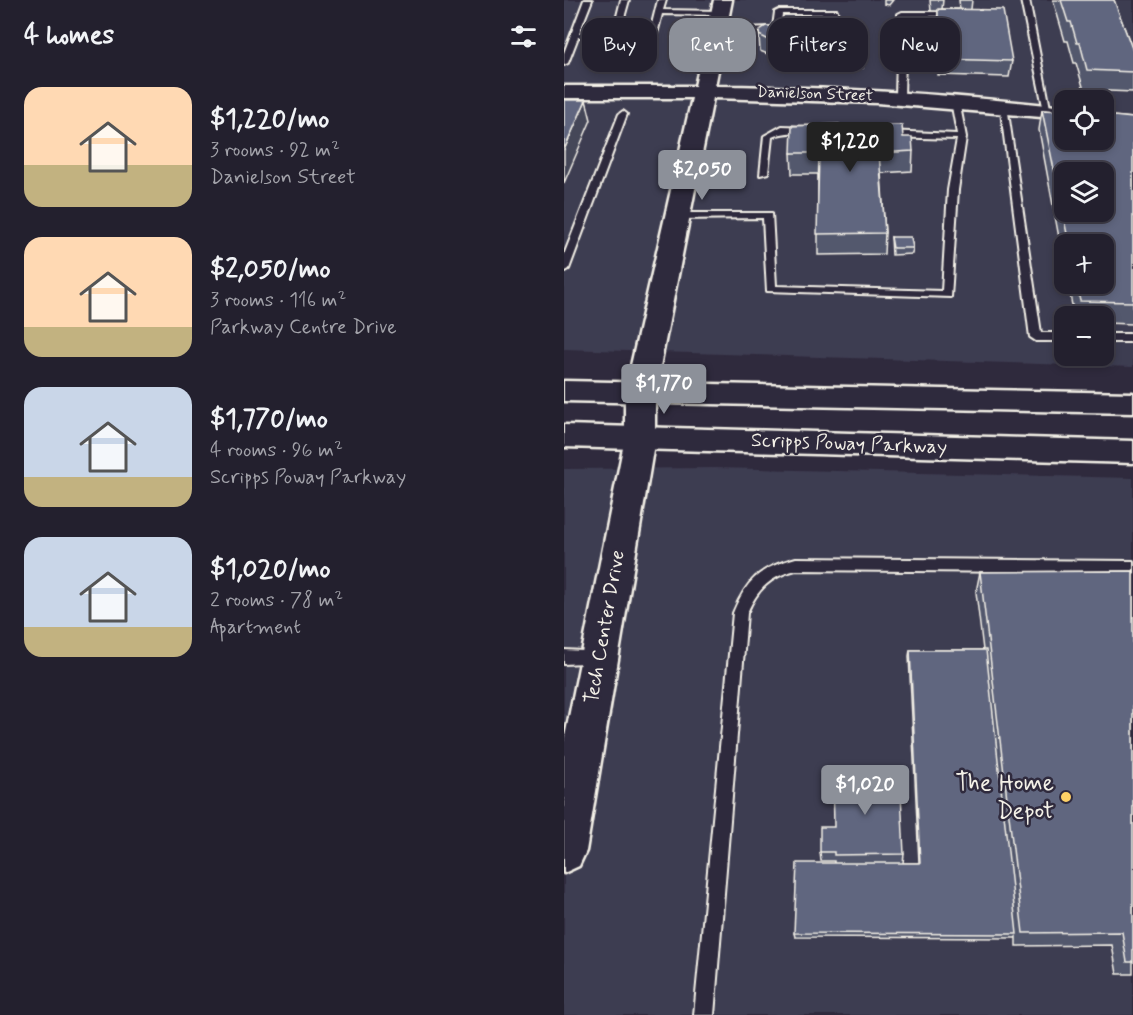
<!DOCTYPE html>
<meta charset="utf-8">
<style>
:root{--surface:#23202e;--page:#2f2d3a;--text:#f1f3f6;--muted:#a3a3aa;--line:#403e4a;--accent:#8c9099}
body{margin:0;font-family:Mynerve,sans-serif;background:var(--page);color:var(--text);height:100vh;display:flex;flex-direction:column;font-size:22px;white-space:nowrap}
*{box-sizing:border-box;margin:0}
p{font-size:20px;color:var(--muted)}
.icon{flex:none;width:33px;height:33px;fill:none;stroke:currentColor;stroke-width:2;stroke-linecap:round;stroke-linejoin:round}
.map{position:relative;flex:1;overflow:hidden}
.details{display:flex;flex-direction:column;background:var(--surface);width:564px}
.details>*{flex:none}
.hud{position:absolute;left:18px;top:18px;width:460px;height:54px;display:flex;gap:12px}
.tools{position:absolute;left:490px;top:90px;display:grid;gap:12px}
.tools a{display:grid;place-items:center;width:60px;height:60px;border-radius:12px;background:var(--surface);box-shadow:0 3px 9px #0003,0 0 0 2px var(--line);font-size:30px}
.price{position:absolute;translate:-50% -51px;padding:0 14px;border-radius:6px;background:var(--accent);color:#fff;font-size:20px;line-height:39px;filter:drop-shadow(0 2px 3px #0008)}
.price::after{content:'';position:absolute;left:50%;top:36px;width:18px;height:14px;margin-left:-9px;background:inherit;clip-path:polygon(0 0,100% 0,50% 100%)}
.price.current{background:#222;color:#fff}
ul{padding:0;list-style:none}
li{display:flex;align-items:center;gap:18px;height:150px;padding:0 24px}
li span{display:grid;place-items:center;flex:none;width:168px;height:120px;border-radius:18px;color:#555}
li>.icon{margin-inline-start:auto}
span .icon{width:72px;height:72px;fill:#fffc;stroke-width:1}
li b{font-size:26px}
h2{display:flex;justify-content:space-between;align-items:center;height:72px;padding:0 24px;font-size:26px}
.tag{padding:0 21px;border-radius:18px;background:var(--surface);box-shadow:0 3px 9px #0003,0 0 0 2px var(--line);font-size:21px;line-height:54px}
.tag.current{background:var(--accent);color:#fff}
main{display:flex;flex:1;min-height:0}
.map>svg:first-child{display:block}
</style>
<main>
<section class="details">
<h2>4 homes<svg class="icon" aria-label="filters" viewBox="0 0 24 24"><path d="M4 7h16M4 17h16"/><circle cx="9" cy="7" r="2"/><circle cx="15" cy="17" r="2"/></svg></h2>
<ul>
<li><span style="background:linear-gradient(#ffd9b3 65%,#c2b280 0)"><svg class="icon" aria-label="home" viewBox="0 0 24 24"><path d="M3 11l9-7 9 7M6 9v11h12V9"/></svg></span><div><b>$1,220/mo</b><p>3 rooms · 92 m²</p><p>Danielson Street</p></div></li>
<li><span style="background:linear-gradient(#ffd9b3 75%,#c2b280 0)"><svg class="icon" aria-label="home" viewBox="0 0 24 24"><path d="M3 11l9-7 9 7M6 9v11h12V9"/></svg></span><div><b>$2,050/mo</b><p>3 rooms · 116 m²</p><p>Parkway Centre Drive</p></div></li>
<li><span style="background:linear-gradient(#c9d6e8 75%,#c2b280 0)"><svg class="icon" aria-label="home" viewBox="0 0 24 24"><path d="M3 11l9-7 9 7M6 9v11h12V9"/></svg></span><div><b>$1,770/mo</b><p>4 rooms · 96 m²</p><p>Scripps Poway Parkway</p></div></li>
<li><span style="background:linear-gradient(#c9d6e8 75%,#c2b280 0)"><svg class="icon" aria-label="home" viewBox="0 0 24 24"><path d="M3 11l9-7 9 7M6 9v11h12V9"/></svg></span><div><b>$1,020/mo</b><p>2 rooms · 78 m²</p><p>Apartment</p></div></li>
</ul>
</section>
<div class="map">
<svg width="569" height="1015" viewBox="0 0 569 1015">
<rect width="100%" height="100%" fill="#2f2a3d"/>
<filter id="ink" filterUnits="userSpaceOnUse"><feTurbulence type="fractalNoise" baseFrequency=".0167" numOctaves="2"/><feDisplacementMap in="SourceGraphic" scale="12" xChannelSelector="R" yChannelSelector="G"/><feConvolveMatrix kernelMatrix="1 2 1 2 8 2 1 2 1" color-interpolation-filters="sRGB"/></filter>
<g filter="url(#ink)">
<path fill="#3e3c51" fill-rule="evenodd" d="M0 0H569V367L0 349ZM501 100H540V140H501ZM501 172H540V212H501ZM501 244H540V284H501ZM501 316H540V356H501Z
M151 468 569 478V1015H0V469Z"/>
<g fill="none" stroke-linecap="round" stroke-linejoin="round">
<defs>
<path id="lane" d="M20 0H28L15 33 49 32 57 0H65L56 32H86L94 0H102L99 10 156 11 160 13 156 15 98 14 93 34 89 36 14 37 4 63 0 65V53Z
M457 0H465L487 113 480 111Z
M215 10H273L275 29 271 31 267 29 266 14H218L216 29 212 31 152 33 148 31 152 29 209 27 211 12Z
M338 12H391L395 14 391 16H342L340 97 336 100 332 97 334 14Z
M391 98 395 101 402 137 394 190 387 297 203 291 199 218 113 219 108 216 113 213H208L212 286 378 291 384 190 393 139 322 137 318 134 322 131 393 134 387 101Z
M436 104 443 106 477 333H501V341H472L466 337Z
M59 111 63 114 5 269 0 272V255L55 114Z
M218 126 246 127 250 130C240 136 225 129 208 137L204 173 196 175 200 136Z
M540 334H569V342H540Z
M232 558 569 561V573L232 570C207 576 193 589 183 613L150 1015H130L169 613C183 579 196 568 232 558Z
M0 650 39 652 42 657 39 662 0 664Z"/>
<path id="secondary" d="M150 0H168L151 86C268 87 385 94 501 107V119L313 103 149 98 91 392V438L22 851 15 866 0 873V742L61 438V392L128 98H0V86H131Z"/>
<path id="primary" d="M0 381 569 393V413L0 401Z
M0 425 569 441V463L0 447Z"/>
</defs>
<use href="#lane" stroke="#f4f1e8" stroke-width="4"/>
<use href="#secondary" stroke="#f4f1e8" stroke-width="5"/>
<use href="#primary" stroke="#f4f1e8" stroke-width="5"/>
<use href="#lane" fill="#2f2a3d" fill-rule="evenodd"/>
<use href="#secondary" fill="#2f2a3d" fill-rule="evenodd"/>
<use href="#primary" fill="#2f2a3d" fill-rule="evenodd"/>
</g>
<path fill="#53586d" stroke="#f4f1e8" stroke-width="1.5" d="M320 0H329L325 5 320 4Z
M366 0H379L378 9H396L395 0H408L407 9 448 61 445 77 374 75 375 61H373V24L374 11H367Z
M489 0H550L569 51V92L520 90 512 63H510L504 41H501Z
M202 26 299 52V68L238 69V52L225 50V55H206L196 51 195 35Z
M478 110 569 118V324L540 323V316H510L504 284H540V244H501V270L475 130Z
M339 137 349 151 348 171 317 173 321 233 320 254 254 255V174H228L227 153Z
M327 237 349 248 348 254 328 255Z
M569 571V974H553L548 945 452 946V937L451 938 231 937 230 933 270 863V861H257L256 852 270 827 340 854 339 863H355L345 656 346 650H419L412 592 416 572Z"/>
<path fill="#444759" stroke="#f4f1e8" stroke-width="1.5" d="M255 34V50L241 52V37Z
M22 100 27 120 0 183V150Z"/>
<path fill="#61667f" stroke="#f4f1e8" stroke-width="1.5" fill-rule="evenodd" d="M497 0H550L569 51V72L523 70 516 43H513L507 22H504Z
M374 9 439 10 448 61 375 59V57L381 54V48L374 45Z
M258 19H296L299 52 238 53V46H255V34L241 37 225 34 224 39 205 40 195 35 196 30 202 26H258Z
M0 100H22L0 150Z
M478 110 501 111V140H540V115L569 118V302L516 301 512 284H540V244H505ZM501 172H540V212H501Z
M275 124V126L338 125 339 137H348L349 151 315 153 321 233 253 234 255 153H227L228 126Z
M327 237H347L349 248H329Z
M569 571V962H563L558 932 459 933 416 572Z
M346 650H422L453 934 230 933 233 863H356Z
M336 774 340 854 270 855V852H256V827H270L269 775Z"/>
</g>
<circle fill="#ffd166" stroke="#2f2a3d" stroke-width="2" cx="502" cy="797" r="6"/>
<g text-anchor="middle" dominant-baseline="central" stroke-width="5" stroke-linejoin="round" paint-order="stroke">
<g font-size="16" fill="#f4f1e8" stroke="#2f2a3d">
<text transform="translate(251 94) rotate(2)">Danielson Street</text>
</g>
<g font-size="20" fill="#f4f1e8" stroke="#2f2a3d">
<text transform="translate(285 444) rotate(2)">Scripps Poway Parkway</text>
<text transform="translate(41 627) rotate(-80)">Tech Center Drive</text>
</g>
<g font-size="24" fill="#f4f1e8" stroke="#2f2a3d" text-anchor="end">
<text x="490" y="783">The Home<tspan x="490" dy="28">Depot</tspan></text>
</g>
</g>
</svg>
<div class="tools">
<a><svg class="icon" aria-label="locate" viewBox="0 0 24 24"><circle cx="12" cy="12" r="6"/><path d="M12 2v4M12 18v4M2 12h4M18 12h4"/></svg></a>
<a><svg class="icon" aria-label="layers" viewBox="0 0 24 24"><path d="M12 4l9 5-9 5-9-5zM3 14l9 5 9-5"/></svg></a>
<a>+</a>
<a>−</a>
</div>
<b class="price current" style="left:286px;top:173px">$1,220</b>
<b class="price" style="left:138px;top:201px">$2,050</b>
<b class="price" style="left:100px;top:415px">$1,770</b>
<b class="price" style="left:301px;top:816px">$1,020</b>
<div class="hud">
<a class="tag">Buy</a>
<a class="tag current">Rent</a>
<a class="tag">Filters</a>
<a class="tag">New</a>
</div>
</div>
</main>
